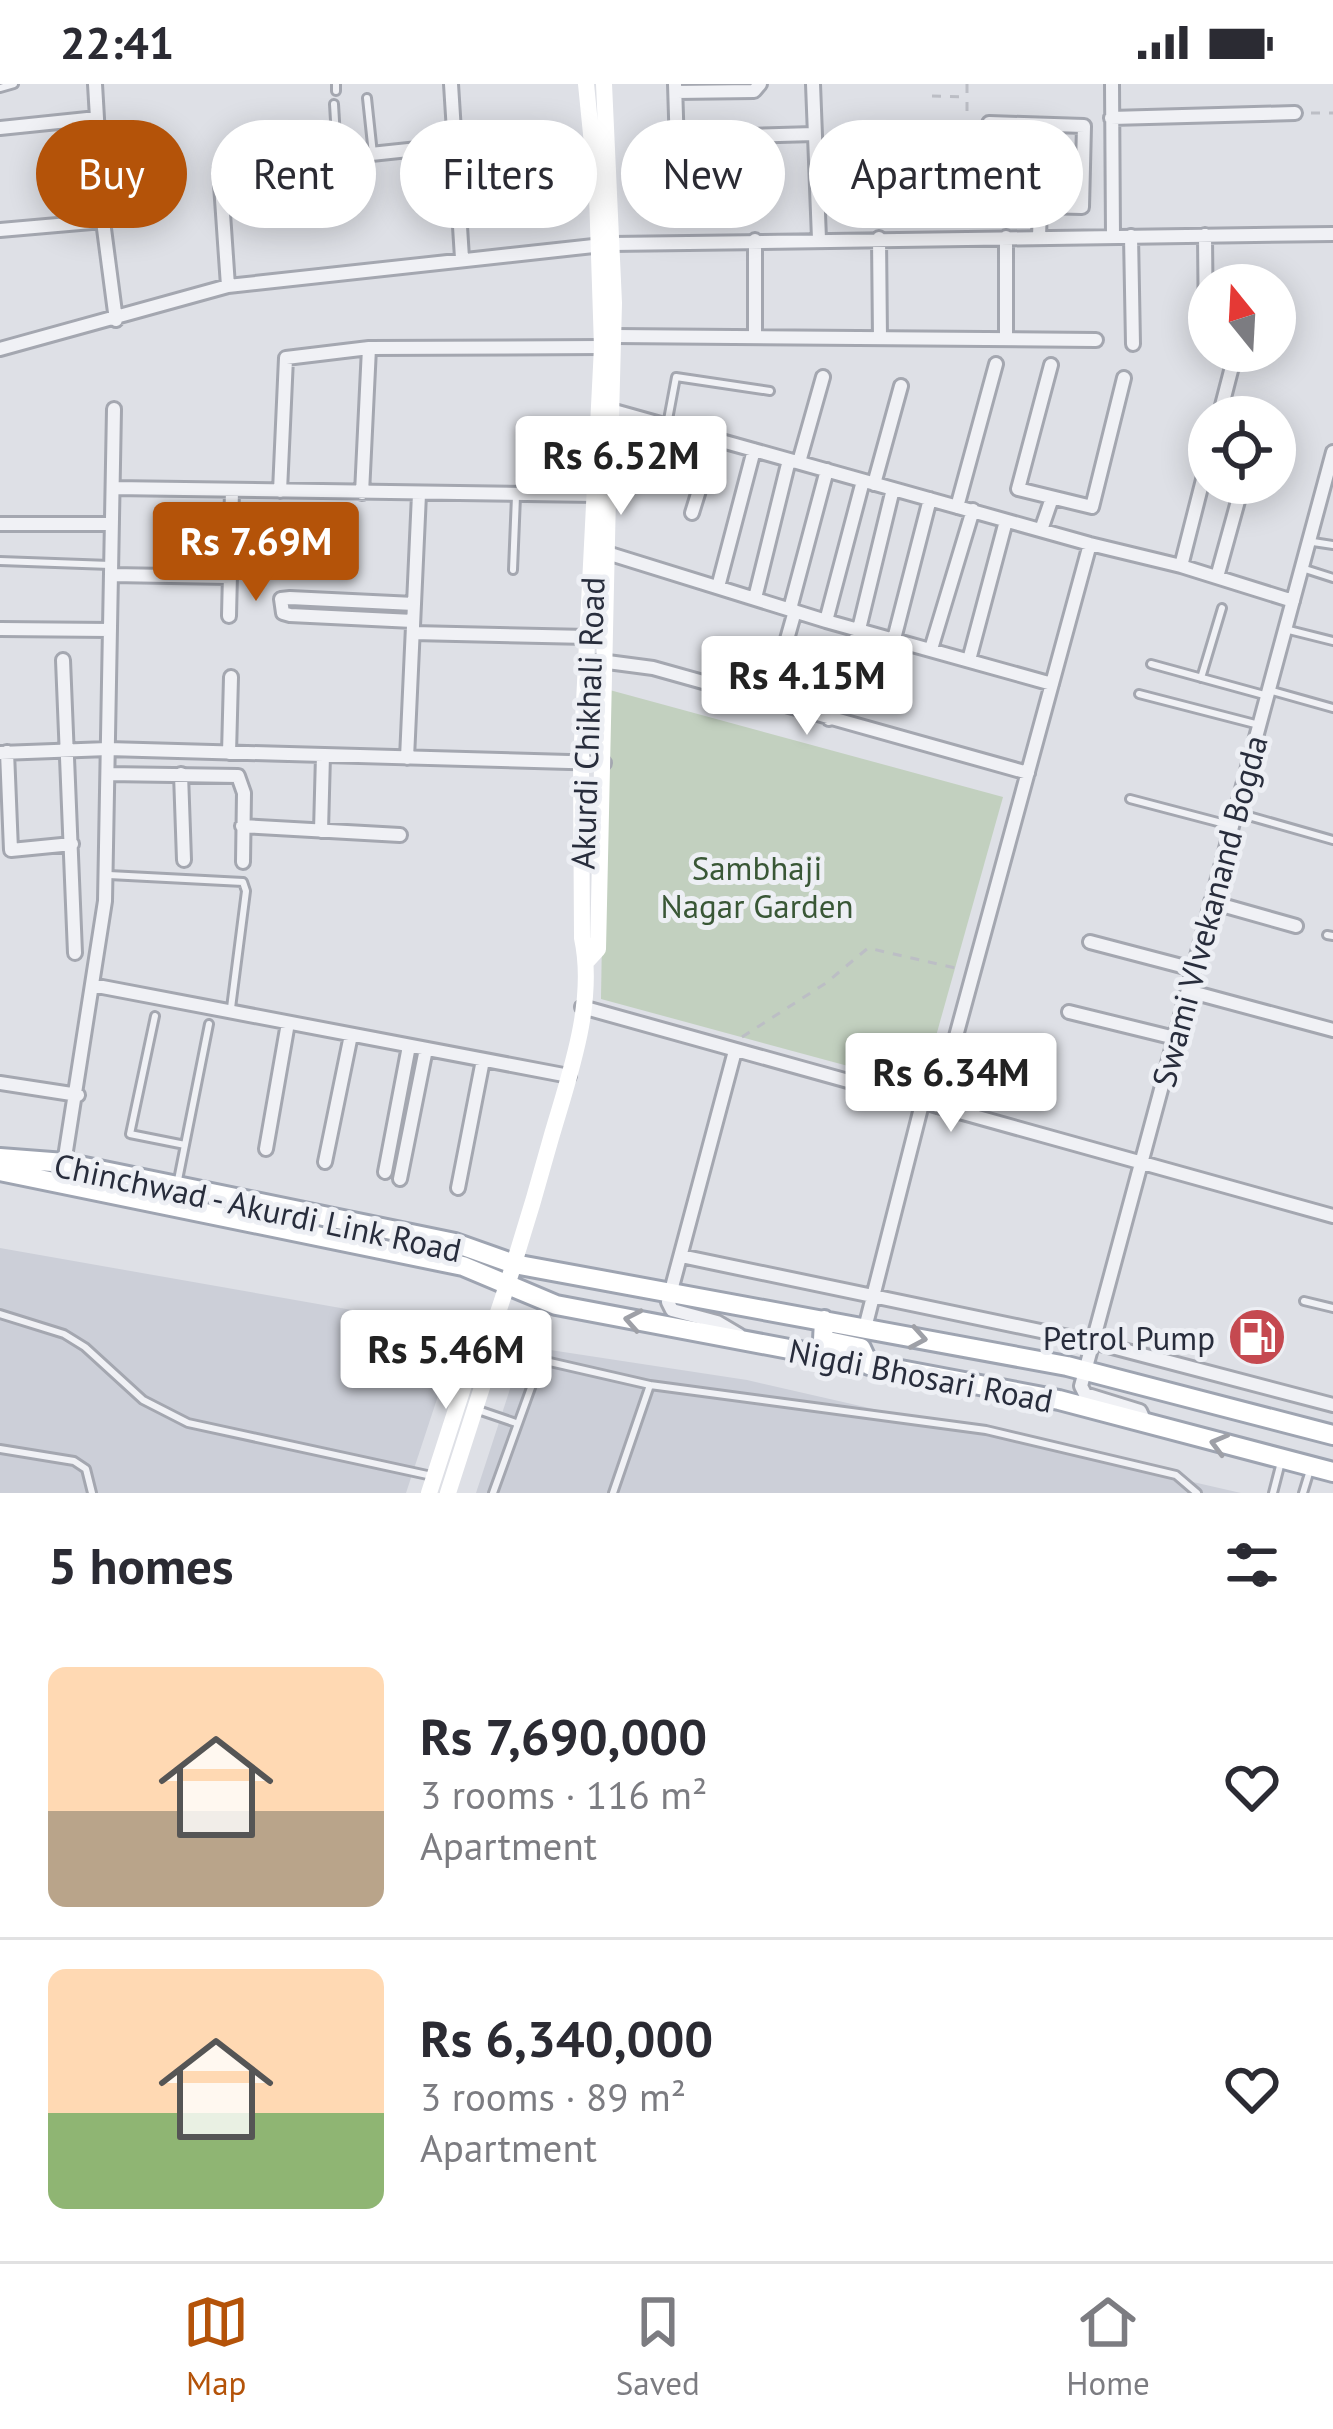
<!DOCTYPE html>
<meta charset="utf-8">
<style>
:root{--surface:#fff;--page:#f2f2f3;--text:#2b2b33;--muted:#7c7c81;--line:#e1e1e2;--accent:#b45309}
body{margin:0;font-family:"PT Sans",sans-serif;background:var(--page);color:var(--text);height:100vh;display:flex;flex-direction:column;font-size:45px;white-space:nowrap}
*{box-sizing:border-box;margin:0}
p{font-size:39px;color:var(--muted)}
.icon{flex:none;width:66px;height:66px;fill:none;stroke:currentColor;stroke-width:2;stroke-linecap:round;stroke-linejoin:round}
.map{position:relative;height:1409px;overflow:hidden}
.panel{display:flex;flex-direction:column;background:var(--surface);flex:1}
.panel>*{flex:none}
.banner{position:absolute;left:36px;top:36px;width:1263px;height:108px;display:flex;gap:24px}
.needle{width:78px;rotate:342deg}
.buttons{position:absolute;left:1188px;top:180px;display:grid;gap:24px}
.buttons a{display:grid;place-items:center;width:108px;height:108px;border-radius:50%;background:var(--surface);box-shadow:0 6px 30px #0003;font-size:60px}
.price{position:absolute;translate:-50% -102px;padding:0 27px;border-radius:12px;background:#fff;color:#222;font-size:39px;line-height:78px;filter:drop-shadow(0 3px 6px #0008)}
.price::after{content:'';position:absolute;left:50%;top:72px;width:36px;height:27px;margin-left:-18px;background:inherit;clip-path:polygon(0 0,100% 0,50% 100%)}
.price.active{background:var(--accent);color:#fff}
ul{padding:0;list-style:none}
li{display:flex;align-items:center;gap:36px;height:300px;padding:0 48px}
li+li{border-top:3px solid var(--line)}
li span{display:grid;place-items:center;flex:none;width:336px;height:240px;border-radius:18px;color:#555}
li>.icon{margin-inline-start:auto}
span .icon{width:144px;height:144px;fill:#fffc;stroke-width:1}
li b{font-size:51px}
h2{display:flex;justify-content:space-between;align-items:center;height:144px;padding:0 48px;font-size:51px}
.chip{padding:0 42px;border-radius:54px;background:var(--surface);box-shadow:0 6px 30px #0003;font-size:42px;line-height:108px}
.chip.active{background:var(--accent);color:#fff}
.status{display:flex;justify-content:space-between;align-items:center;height:84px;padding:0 60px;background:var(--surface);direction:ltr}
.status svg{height:33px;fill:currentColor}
.menu{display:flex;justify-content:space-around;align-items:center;height:168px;border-top:3px solid var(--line);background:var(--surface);font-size:33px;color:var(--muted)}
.menu a{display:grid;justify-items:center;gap:6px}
.menu .active{color:var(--accent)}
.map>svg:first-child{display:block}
</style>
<div class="status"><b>22:41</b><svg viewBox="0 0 49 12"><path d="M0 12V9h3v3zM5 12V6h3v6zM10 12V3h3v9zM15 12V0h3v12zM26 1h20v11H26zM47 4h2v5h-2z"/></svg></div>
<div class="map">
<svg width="1333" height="1409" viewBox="0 0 1333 1409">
<rect width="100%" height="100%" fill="#dee0e6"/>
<path fill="#cccfd8" d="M0 1164 460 1245 406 1409H0Z
M524 1262 747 1296 1241 1409H476Z"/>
<path fill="#c2d0bf" d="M606 605 1003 713 922 1002 601 915Z"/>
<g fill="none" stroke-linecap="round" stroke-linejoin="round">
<defs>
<path id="service" d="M336 0V7
M0 4 14 0
M367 14 373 70
M334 20 337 71
M667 341 676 293 770 307
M1313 458 1333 461
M0 477 110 481
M1305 485 1333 494
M513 486 516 412
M1285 545 1333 557
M1151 580 1264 611
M1201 594 1222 524
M1269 606 1333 624
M1139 610 1259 641
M1130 715 1229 741
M1238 729 1333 756
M109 791 243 798 246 807 231 924
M1327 851 1333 852
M155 932 130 1050 185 1061
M177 1101 209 940
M1304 1217 1333 1224
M0 1230 64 1250 85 1263 143 1316 188 1339 432 1392
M478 1326 516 1339
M0 1365 74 1377 86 1385 92 1409
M493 1409 541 1276 650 1301
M613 1409 650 1301 986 1346 1176 1391 1197 1409
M1273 1409 1281 1378
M1303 1409 1310 1386"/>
<path id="minor" d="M95 0 103 137 116 236
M451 0 462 174
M675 0 678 97 688 102 764 100
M813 0 819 155
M1112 0 1113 152
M676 8 754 7 760 0
M1111 34 1295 29
M0 44 97 34
M676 54 814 50
M0 146 103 137
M1205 151 1206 259
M1131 152 1133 260
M1039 153 1040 122 1082 123 1084 42 989 39V121L1040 122
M879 154 880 254
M755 156V253
M228 202 220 86 456 61
M615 252 1096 256
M1006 255V153
M0 265 228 202 612 160 1333 150
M1051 281 1018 405 1092 423 1124 294
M607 325 1090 460 1181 482 1293 517
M1219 333 1234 275
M799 378 823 293
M874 400 901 302
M113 404 598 411
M280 407 286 274 369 264 602 263
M362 409 369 264
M957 423 996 280
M692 429 715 355
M0 440H112
M1041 446 1052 414
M607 469 826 537 1052 600
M1181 482 1209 372
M111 491 230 493
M1217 493 1243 399
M718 503 754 366
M755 514 789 376
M790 525 827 386
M229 532 232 406
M413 537 290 531 283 529 281 515 290 514 414 520
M826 537 863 397
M0 545 110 546
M413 549 588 553
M894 555 930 415
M931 565 973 426
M63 576 75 869
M969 576 1006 437
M600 577 653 584 1028 689
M769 619 795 527
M829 635 859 545 893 405
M7 668 11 766 72 760
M0 669 108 665 604 679
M229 669 231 593
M407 674 419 410
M108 690 238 692 244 709 243 778
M181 690 184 776
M242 742 400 751
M321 747 323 671
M1211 818 1296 842
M1090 858 1193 885
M92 901 569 992
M1188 907 1333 946
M582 923 1333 1132
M1069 928 1175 954
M735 967 668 1218 672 1226 717 1238 739 1251V1256
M0 999 78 1011
M937 1022 1090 460
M266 1065 288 939
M325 1078 351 951
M63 1086 105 817 114 325
M385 1088 409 962
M400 1095 426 965
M458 1104 483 976
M681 1172 1093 1258 1333 1321
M865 1244 922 1020
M1146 1340 1140 1327 1085 1310 1081 1302 1333 368"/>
<path id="primary" d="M0 1074 65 1079 455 1159 514 1180 1067 1282 1333 1351
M0 1087 463 1182 556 1221 1059 1316 1333 1388
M824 1236 823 1256 861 1264 869 1281"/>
</defs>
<use href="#service" stroke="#a4a7b0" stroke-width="12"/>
<use href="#minor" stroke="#a4a7b0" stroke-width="18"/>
<use href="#primary" stroke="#9ea4b1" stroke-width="24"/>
<path stroke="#bcbec5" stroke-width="3" stroke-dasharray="9 9" stroke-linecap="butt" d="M967 0V32
M932 12 967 13
M1311 29H1333
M742 953 826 899 868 864 960 885"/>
<use href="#service" stroke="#f0f1f5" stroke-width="6"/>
<use href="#minor" stroke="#f0f1f5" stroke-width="12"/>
<path stroke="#fff" stroke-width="16" d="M604 0 614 219 611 334
M587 877 598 865 609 366
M429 1409 472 1276 479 1259 491 1249
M448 1409 494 1266 491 1249C513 1185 533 1120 551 1054 569 992 596 919 582 854L581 678 602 263 597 110 586 0"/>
<use href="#primary" stroke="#fff" stroke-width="18"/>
</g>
<defs><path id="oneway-chevron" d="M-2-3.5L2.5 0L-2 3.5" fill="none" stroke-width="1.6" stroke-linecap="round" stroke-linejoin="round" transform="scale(3)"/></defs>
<g stroke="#9ea0a7">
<use href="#oneway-chevron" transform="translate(633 1236) rotate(-169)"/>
<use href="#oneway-chevron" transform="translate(918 1254) rotate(10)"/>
<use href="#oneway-chevron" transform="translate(1219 1360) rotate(-165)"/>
</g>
<defs>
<symbol id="fuel-disc" viewBox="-11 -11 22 22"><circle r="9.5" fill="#c54950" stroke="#edeff4"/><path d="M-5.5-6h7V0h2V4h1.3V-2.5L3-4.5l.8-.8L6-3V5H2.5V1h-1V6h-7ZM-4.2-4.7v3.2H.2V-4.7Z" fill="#fff"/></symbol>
</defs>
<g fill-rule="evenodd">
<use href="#fuel-disc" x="1224" y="1220" width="66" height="66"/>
</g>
<g text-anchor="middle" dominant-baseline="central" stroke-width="10" stroke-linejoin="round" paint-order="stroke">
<g font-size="33" fill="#282d3c" stroke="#edeff4">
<text transform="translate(587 639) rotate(-88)">Akurdi Chikhali Road</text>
<text transform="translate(1209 827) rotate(-75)">Swami VIvekanand Bogda</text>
<text transform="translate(258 1123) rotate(12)">Chinchwad - Akurdi Link Road</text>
<text transform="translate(921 1291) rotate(11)">Nigdi Bhosari Road</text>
</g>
<g font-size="33" fill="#395736" stroke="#edeff4">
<text x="757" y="783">Sambhaji<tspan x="757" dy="38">Nagar Garden</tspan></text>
</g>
<g font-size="33" fill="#282d3c" stroke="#edeff4" text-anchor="end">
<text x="1215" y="1253">Petrol Pump</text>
</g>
</g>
</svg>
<div class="buttons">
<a><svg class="needle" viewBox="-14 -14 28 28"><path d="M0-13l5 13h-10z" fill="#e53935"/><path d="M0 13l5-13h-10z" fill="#7c7c81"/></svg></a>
<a><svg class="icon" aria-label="locate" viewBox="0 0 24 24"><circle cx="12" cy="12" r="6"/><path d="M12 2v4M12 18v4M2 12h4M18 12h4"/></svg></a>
</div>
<b class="price" style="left:621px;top:434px">Rs 6.52M</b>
<b class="price active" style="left:256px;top:520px">Rs 7.69M</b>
<b class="price" style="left:807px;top:654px">Rs 4.15M</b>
<b class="price" style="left:951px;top:1051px">Rs 6.34M</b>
<b class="price" style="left:446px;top:1328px">Rs 5.46M</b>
<div class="banner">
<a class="chip active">Buy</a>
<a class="chip">Rent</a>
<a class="chip">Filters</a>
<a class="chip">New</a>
<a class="chip">Apartment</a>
</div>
</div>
<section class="panel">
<h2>5 homes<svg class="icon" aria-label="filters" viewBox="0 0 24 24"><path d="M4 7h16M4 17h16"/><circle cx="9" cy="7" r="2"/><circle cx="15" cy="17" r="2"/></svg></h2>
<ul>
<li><span style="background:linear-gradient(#ffd9b3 60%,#b9a48a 0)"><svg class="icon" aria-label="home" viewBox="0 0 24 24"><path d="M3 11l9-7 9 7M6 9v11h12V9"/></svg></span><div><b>Rs 7,690,000</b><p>3 rooms · 116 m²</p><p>Apartment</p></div><svg class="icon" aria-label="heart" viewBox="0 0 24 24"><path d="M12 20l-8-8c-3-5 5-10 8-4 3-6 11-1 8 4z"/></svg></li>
<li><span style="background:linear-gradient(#ffd9b3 60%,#8fb573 0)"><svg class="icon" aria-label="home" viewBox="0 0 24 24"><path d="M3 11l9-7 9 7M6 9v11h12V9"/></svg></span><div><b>Rs 6,340,000</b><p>3 rooms · 89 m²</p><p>Apartment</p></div><svg class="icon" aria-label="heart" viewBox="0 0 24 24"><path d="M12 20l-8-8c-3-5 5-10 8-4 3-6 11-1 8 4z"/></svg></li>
</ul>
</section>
<nav class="menu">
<a class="active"><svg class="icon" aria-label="map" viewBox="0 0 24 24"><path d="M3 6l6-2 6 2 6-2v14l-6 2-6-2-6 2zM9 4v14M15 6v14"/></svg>Map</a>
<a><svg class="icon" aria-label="saved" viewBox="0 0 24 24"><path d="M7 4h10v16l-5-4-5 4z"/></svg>Saved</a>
<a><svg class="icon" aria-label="home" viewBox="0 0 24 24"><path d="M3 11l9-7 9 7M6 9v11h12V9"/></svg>Home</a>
</nav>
